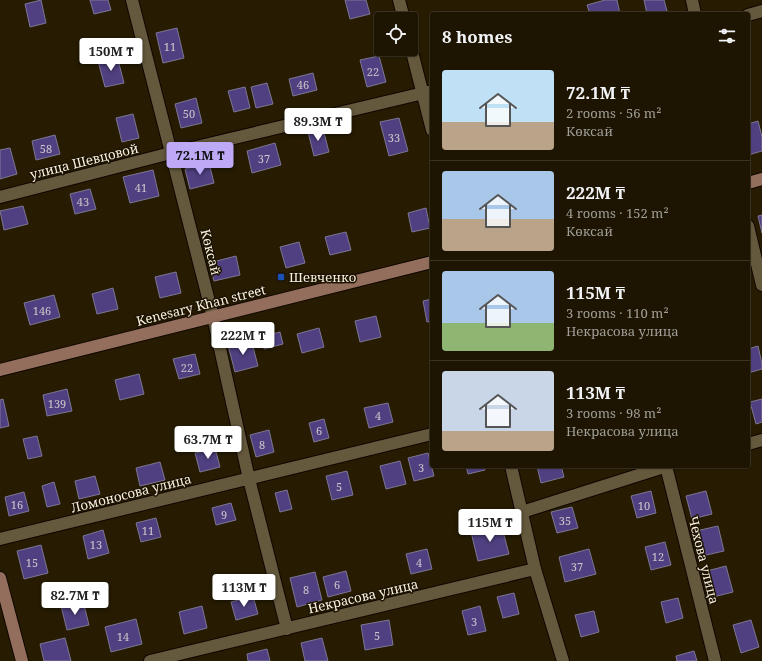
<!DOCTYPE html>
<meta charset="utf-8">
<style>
:root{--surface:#1d1502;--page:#251e0c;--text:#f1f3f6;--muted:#a09f99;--line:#3b3424;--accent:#bda9f5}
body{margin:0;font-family:"Noto Serif",serif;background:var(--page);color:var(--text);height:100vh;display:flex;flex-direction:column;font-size:15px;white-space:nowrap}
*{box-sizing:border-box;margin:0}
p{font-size:13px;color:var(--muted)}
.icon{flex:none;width:22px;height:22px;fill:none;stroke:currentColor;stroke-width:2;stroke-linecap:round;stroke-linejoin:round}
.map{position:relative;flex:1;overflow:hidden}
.drawer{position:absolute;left:430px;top:12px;width:320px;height:456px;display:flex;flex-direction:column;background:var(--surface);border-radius:4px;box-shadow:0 1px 3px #0004,0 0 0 1px var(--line)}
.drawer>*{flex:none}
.tools{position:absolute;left:374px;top:12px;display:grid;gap:8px}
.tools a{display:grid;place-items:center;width:44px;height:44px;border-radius:4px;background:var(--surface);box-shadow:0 1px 3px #0004,0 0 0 1px var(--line);font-size:20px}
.price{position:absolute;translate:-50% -34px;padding:0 9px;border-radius:4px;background:#fff;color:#222;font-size:13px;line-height:26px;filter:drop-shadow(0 1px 2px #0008)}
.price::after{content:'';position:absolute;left:50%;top:24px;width:12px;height:9px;margin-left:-6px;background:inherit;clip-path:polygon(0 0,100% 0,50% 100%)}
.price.on{background:var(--accent);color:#111}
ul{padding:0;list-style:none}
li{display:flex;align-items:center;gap:12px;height:100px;padding:0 12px}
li+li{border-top:1px solid var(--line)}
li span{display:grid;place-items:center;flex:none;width:112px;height:80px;border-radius:4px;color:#555}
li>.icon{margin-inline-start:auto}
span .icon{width:48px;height:48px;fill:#fffc;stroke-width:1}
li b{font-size:17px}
h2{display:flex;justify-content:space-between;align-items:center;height:48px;padding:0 12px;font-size:17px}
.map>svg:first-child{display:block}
</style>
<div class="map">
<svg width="762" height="661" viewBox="0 0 762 661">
<rect width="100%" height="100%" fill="#271c02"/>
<path fill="#504081" stroke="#7c7794" d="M41 0 46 23 30 27 25 4Z
M90 0H108L111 10 94 14Z
M345 0H366L370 14 350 19Z
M605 0H617L620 14H590L587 5Z
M644 0H664L667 11 656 14H647Z
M177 28 184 58 163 63 156 33Z
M117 56 124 83 105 87 98 61Z
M379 56 386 82 367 87 360 60Z
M313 73 317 90 293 96 289 79Z
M267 83 273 104 256 108 251 87Z
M245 87 250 108 234 112 228 91Z
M196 98 202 123 181 128 175 104Z
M133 114 139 138 122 142 116 118Z
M399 118 408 151 389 156 380 122Z
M758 121 762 137V151L748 155V124Z
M323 129 329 152 314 156 308 132Z
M55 135 60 154 36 160 32 141Z
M275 143 281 165 252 173 247 151Z
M10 148 17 174 0 179V150Z
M209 163 214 183 190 189 185 169Z
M153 170 159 196 130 203 123 177Z
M90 189 96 209 75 214 70 194Z
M23 206 28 224 4 230 0 211Z
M426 208 430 228 412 232 408 213Z
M762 215V233L758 216Z
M346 232 351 250 330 255 325 237Z
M299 242 305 263 286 268 280 247Z
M236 256 240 275 214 281 209 263Z
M176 272 181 293 160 298 155 277Z
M113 288 118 309 97 314 92 294Z
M54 295 60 317 30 325 24 303Z
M432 299V321L427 322 423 301Z
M376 316 381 337 360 342 355 321Z
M319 328 324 347 302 353 297 334Z
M280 332 283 344 264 349 261 337Z
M251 339 258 366 235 372 228 345Z
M758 346 762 364V369L748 373V349Z
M195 354 200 374 179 379 173 359Z
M139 374 144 394 120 400 115 380Z
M67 389 72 411 47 416 43 395Z
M3 399 9 426 0 428V400Z
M762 399V422L756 424 750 402Z
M388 403 393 422 369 428 364 408Z
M324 419 329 438 314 442 309 423Z
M269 430 274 452 256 457 250 435Z
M37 436 42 456 28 459 23 439Z
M215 448 220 467 200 472 195 453Z
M428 453 434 476 414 481 408 458Z
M400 461 406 484 386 489 380 466Z
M160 462 165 480 140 486 136 468Z
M466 466H484L485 470 468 474Z
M537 466H561L564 477 541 483Z
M347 471 353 495 332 500 326 476Z
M95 476 100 494 79 499 75 481Z
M54 482 60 504 47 507 42 486Z
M287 490 292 509 280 512 275 493Z
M651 491 656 513 637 518 631 496Z
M706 491 712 514 692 519 686 496Z
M24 492 29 511 9 516 5 497Z
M231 503 236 520 216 525 212 508Z
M572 507 578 528 557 533 551 512Z
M156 518 161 537 141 542 136 523Z
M501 524 509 554 478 561 471 532Z
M718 526 724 551 702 556 696 531Z
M103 530 109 553 88 559 83 536Z
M665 542 671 565 651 570 645 547Z
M41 545 48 573 24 579 17 551Z
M427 549 432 569 411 574 406 554Z
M589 549 596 574 565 582 559 557Z
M726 566 733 592 713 597 707 571Z
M346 571 351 591 328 597 323 577Z
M315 572 322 600 297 607 290 578Z
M514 593 519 614 503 618 497 597Z
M253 596 258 614 236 620 231 602Z
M678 598 683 618 666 623 661 602Z
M83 601 89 625 67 630 61 606Z
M202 606 207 628 184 634 179 612Z
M480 606 486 631 468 635 462 611Z
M594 611 599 632 581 637 575 615Z
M136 619 142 644 111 652 105 627Z
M389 620 393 645 365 650 361 625Z
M751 620 759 647 741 653 733 625Z
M65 638 71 661H44L40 644Z
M322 638 328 661H305L301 643Z
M267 649 270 661H248L247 654Z
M694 651 697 661H677L676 656Z"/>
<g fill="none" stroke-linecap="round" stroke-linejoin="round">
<defs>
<path id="street" d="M132 0 213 317 249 479 287 629
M399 0 404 19
M692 0 695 14
M748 15 762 11
M411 48 432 130
M0 197 171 153 432 91
M748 226 762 285
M748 444 762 440
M511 466 535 569 563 661
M666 466 715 661
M522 512 667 466
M0 539 432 434
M150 661 535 569"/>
<path id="secondary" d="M748 183 762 179
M0 370 432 262
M0 578 22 661"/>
</defs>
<use href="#street" stroke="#0f0600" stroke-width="14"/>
<use href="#secondary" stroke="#0f0600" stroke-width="14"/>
<use href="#street" stroke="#65593d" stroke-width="12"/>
<use href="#secondary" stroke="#936e5c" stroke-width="12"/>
</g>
<rect fill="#1a4fb4" stroke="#1d1300" stroke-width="1.5" x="277" y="273" width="8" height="8" rx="2"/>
<g text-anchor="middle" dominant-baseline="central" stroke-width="3" stroke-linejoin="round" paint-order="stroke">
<g font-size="11" fill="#cec5c9">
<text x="170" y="46">11</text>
<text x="373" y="71">22</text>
<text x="303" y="84">46</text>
<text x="189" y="113">50</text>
<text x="394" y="137">33</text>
<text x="46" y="148">58</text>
<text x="264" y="158">37</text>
<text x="141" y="187">41</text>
<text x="83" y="201">43</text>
<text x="42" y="310">146</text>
<text x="187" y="367">22</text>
<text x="57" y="403">139</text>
<text x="378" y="415">4</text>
<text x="319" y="430">6</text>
<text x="262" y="444">8</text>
<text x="421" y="467">3</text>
<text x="339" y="486">5</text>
<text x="17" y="504">16</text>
<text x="644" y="505">10</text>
<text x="224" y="514">9</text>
<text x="565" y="520">35</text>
<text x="148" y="530">11</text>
<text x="96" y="544">13</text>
<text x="658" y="556">12</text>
<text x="32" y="562">15</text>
<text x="419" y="562">4</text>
<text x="577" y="566">37</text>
<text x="337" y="584">6</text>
<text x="306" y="589">8</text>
<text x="474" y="621">3</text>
<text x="377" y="635">5</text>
<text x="123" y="636">14</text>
</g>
<g font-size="13" fill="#f8f1e1" stroke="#1d1300">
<text transform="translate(84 161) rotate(-14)">улица Шевцовой</text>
<text transform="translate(211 252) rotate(76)">Көксай</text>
<text transform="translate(201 305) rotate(-14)">Kenesary Khan street</text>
<text transform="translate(131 493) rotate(-14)">Ломоносова улица</text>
<text transform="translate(704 560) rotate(76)">Чехова улица</text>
<text transform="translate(363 596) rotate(-13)">Некрасова улица</text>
</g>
<g font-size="13" fill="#f8f1e1" stroke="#1d1300" text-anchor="start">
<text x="289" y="277">Шевченко</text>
</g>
</g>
</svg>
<div class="tools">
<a><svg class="icon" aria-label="locate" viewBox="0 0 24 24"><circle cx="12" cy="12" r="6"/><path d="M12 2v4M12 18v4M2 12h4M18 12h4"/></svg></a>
</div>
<b class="price" style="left:111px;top:72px">150M ₸</b>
<b class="price" style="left:318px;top:142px">89.3M ₸</b>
<b class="price on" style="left:200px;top:176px">72.1M ₸</b>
<b class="price" style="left:243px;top:356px">222M ₸</b>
<b class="price" style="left:208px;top:460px">63.7M ₸</b>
<b class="price" style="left:490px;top:543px">115M ₸</b>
<b class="price" style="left:244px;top:608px">113M ₸</b>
<b class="price" style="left:75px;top:616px">82.7M ₸</b>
<section class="drawer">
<h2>8 homes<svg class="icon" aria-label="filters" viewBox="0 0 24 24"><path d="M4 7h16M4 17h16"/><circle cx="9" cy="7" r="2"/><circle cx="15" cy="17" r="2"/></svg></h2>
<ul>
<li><span style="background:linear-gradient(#bfe0f5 65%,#b9a48a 0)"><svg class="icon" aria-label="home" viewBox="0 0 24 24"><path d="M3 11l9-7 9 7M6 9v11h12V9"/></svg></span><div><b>72.1M ₸</b><p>2 rooms · 56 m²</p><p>Көксай</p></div></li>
<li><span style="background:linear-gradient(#a9c7e8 60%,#b9a48a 0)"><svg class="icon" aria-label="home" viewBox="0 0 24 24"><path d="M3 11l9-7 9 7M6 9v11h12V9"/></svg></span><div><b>222M ₸</b><p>4 rooms · 152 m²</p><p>Көксай</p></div></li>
<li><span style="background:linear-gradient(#a9c7e8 65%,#8fb573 0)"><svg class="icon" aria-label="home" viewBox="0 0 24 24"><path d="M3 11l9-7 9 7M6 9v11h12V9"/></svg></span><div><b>115M ₸</b><p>3 rooms · 110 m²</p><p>Некрасова улица</p></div></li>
<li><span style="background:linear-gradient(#c9d6e8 75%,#b9a48a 0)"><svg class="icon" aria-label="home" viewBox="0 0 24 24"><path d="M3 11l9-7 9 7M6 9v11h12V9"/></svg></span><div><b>113M ₸</b><p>3 rooms · 98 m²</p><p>Некрасова улица</p></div></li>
</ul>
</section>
</div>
